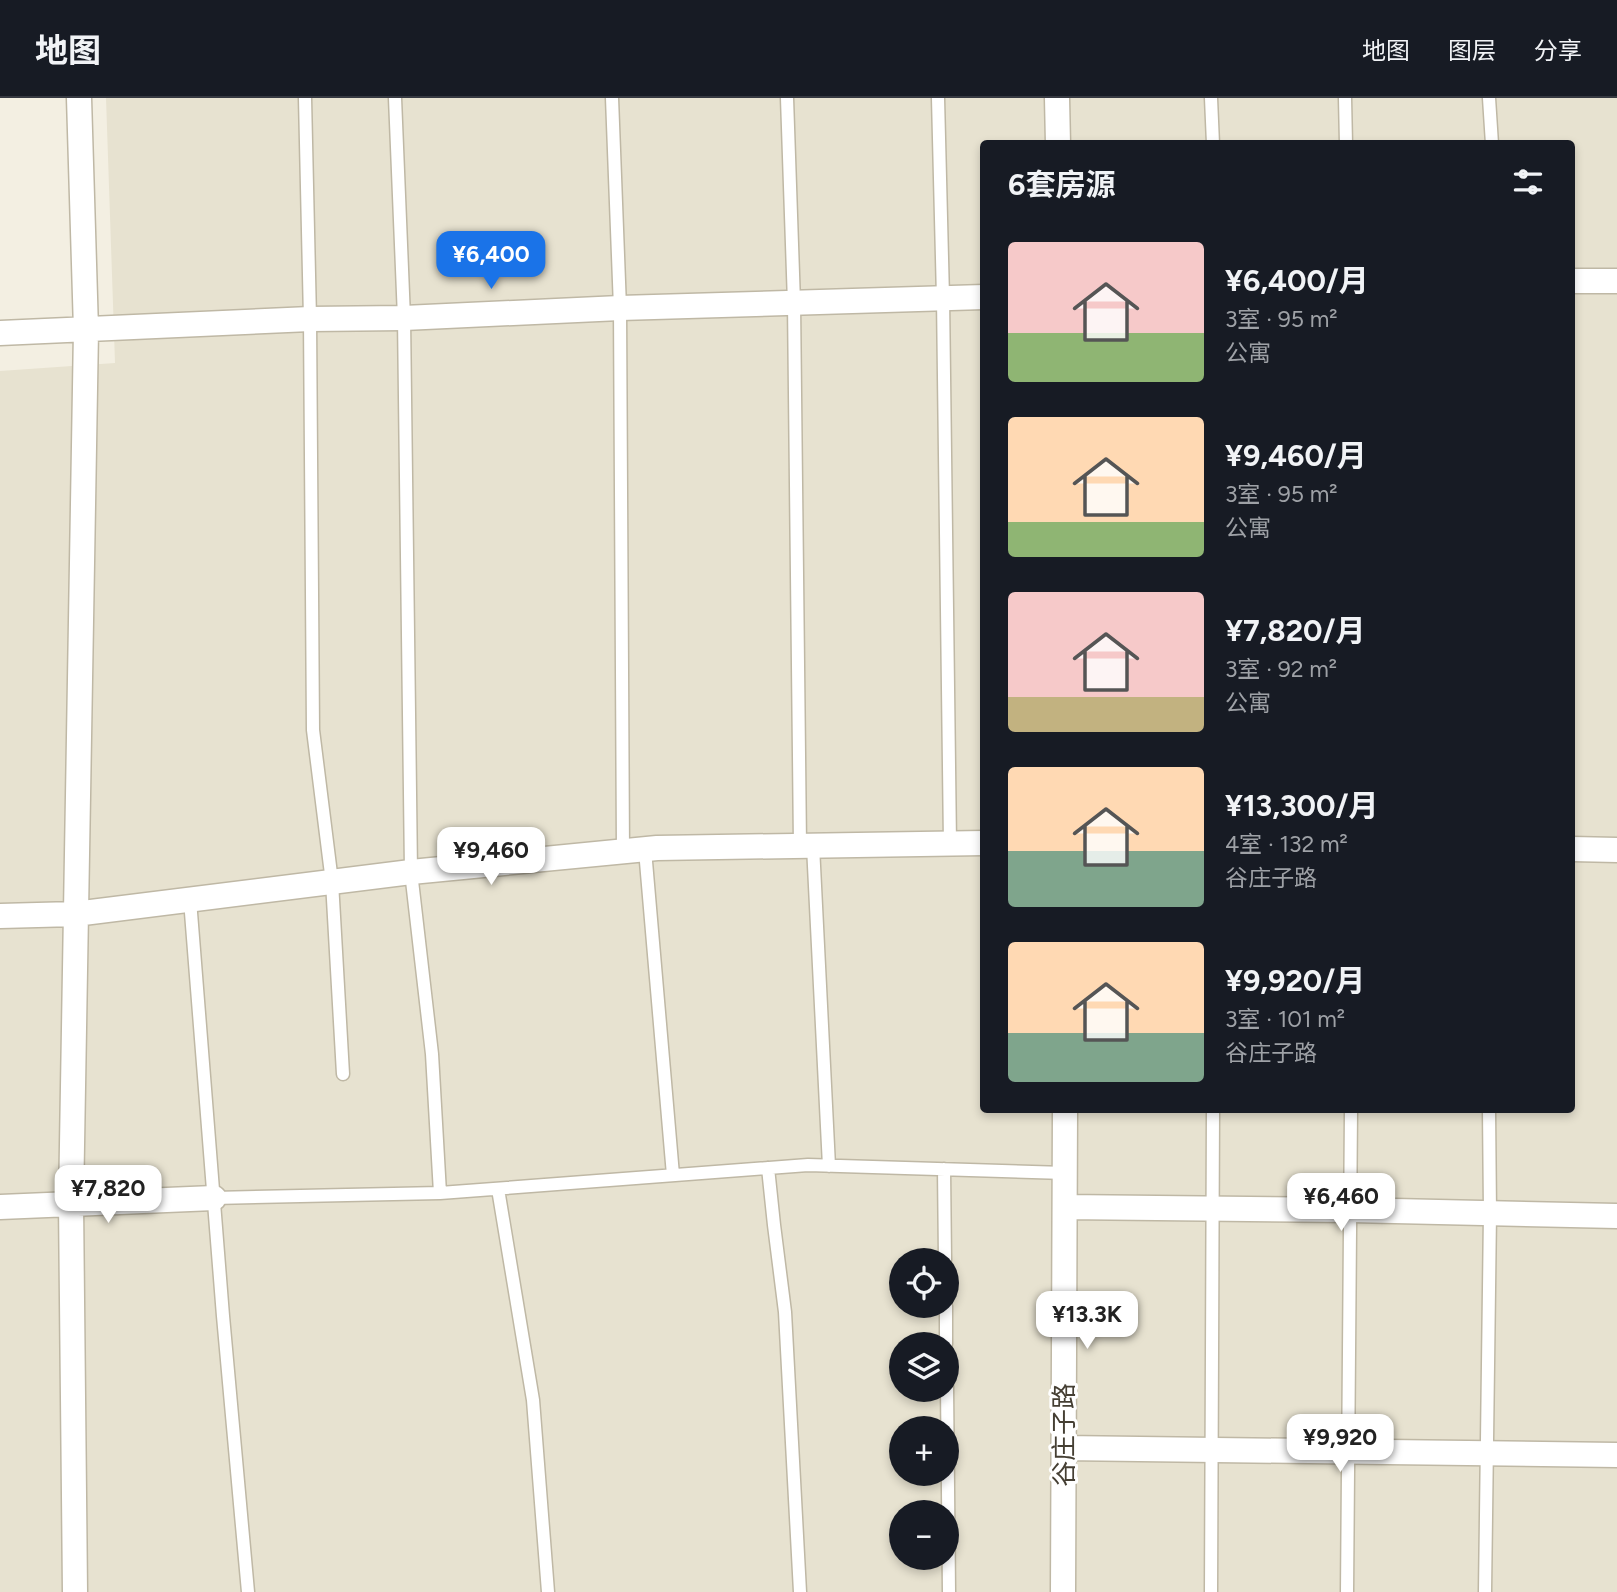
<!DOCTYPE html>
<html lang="zh">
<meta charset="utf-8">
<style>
:root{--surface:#171b24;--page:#242831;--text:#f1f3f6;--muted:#9ea1a6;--line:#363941;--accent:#1a73e8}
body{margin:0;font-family:Figtree,"Noto Sans SC",sans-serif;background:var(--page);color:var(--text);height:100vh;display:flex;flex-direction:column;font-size:26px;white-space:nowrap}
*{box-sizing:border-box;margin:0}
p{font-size:23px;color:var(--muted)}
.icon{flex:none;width:38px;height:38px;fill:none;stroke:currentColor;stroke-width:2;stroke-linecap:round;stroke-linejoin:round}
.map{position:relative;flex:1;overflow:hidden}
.panel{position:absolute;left:980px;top:42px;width:595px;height:973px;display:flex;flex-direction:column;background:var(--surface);border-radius:7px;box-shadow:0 4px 10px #0003}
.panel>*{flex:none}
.fabs{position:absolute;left:889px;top:1150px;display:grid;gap:14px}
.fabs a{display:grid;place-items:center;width:70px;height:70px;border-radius:50%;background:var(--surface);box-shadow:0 4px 10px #0003;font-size:35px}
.price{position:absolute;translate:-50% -60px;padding:0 16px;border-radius:14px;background:#fff;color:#222;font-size:23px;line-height:46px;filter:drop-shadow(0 2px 4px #0008)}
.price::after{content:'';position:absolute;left:50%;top:42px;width:21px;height:16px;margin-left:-10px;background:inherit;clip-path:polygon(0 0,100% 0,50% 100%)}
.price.selected{background:var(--accent);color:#fff}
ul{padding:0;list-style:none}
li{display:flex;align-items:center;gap:21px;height:175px;padding:0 28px}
li span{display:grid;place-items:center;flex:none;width:196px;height:140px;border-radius:7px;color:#555}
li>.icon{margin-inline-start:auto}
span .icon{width:84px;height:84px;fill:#fffc;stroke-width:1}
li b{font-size:30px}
h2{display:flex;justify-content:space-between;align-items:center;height:84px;padding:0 28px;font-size:30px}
header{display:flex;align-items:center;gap:42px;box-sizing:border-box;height:98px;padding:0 35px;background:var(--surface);border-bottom:2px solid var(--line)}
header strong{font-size:33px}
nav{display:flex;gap:38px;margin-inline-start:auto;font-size:24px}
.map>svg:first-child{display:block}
</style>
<header>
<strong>地图</strong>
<nav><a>地图</a><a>图层</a><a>分享</a></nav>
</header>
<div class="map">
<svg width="1617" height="1494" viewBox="0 0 1617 1494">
<rect width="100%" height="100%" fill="#f3efe2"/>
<path fill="#e7e2d0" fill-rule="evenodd" d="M106 0H1617V1494H0V273L115 265ZM984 46H1572V1012H984ZM901 1162H947V1208H901ZM901 1246H947V1292H901ZM901 1330H947V1376H901ZM901 1414H947V1460H901Z"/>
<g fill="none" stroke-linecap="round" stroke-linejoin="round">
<defs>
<path id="service" d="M305 0 310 221 313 632 332 784 343 976
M395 0 404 220 411 774 432 956 440 1095
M612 0 620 210 623 754
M787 0 794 205 800 748
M938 0 943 200 950 746
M1211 0 1213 46
M1345 0 1346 46
M1489 0 1492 46
M813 748 829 1068
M645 752 673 1077
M190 802 223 1218 248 1494
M768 1070 774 1127 785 1214 800 1494
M944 1071 945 1162
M498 1091 533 1302 548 1494
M214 1100 440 1095 808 1067 1065 1075
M946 1208V1246
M947 1288 949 1494
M1211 1494 1213 1012
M1347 1494 1351 1012
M1485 1494 1490 1115 1489 1012"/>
<path id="minor" d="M1057 0 1058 46
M1572 183H1617
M0 235 310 221 404 220 620 210 984 199
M1572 751 1617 752
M0 818 75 816 411 774 657 750 984 745
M0 1109 214 1100
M1065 1109 1351 1112 1617 1118
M1064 1350 1617 1357
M75 1494 71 1105 86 232 79 0
M1063 1494 1065 1012"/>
</defs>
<use href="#service" stroke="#bfb8a5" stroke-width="15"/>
<use href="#minor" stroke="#bfb8a5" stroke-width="27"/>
<use href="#service" stroke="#fff" stroke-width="12"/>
<use href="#minor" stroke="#fff" stroke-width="24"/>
</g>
<g text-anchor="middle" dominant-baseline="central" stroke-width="6" stroke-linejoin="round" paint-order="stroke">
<g font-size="26" fill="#453f33" stroke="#fff">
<text transform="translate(1064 1337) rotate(-90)">谷庄子路</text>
</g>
</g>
</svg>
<div class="fabs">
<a><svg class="icon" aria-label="locate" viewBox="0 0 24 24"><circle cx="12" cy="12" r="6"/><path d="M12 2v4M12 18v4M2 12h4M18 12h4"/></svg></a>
<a><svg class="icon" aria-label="layers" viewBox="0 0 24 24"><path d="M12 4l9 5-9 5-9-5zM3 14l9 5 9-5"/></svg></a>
<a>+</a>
<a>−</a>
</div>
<b class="price selected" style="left:491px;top:193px">¥6,400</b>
<b class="price" style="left:491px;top:789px">¥9,460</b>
<b class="price" style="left:108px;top:1127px">¥7,820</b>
<b class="price" style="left:1341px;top:1135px">¥6,460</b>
<b class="price" style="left:1087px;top:1253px">¥13.3K</b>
<b class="price" style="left:1340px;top:1376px">¥9,920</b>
<section class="panel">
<h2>6套房源<svg class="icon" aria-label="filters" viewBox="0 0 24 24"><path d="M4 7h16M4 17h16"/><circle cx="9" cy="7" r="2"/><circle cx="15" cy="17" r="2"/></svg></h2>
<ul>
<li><span style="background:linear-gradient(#f6c9c9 65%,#8fb573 0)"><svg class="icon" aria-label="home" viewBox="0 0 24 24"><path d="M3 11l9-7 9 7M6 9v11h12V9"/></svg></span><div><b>¥6,400/月</b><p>3室 · 95 m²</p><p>公寓</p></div></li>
<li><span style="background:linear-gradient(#ffd9b3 75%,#8fb573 0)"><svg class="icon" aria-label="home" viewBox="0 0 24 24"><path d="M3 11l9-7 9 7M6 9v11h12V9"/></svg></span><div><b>¥9,460/月</b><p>3室 · 95 m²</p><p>公寓</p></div></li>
<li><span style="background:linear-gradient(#f6c9c9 75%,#c2b280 0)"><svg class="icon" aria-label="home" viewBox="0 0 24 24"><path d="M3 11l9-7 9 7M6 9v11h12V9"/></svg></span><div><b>¥7,820/月</b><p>3室 · 92 m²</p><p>公寓</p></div></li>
<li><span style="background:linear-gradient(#ffd9b3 60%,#7fa58c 0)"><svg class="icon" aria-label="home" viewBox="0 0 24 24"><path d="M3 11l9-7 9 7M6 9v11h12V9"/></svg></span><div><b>¥13,300/月</b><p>4室 · 132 m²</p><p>谷庄子路</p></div></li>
<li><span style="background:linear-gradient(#ffd9b3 65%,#7fa58c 0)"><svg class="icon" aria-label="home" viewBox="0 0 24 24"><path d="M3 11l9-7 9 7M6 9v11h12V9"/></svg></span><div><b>¥9,920/月</b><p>3室 · 101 m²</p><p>谷庄子路</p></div></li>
</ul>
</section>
</div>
